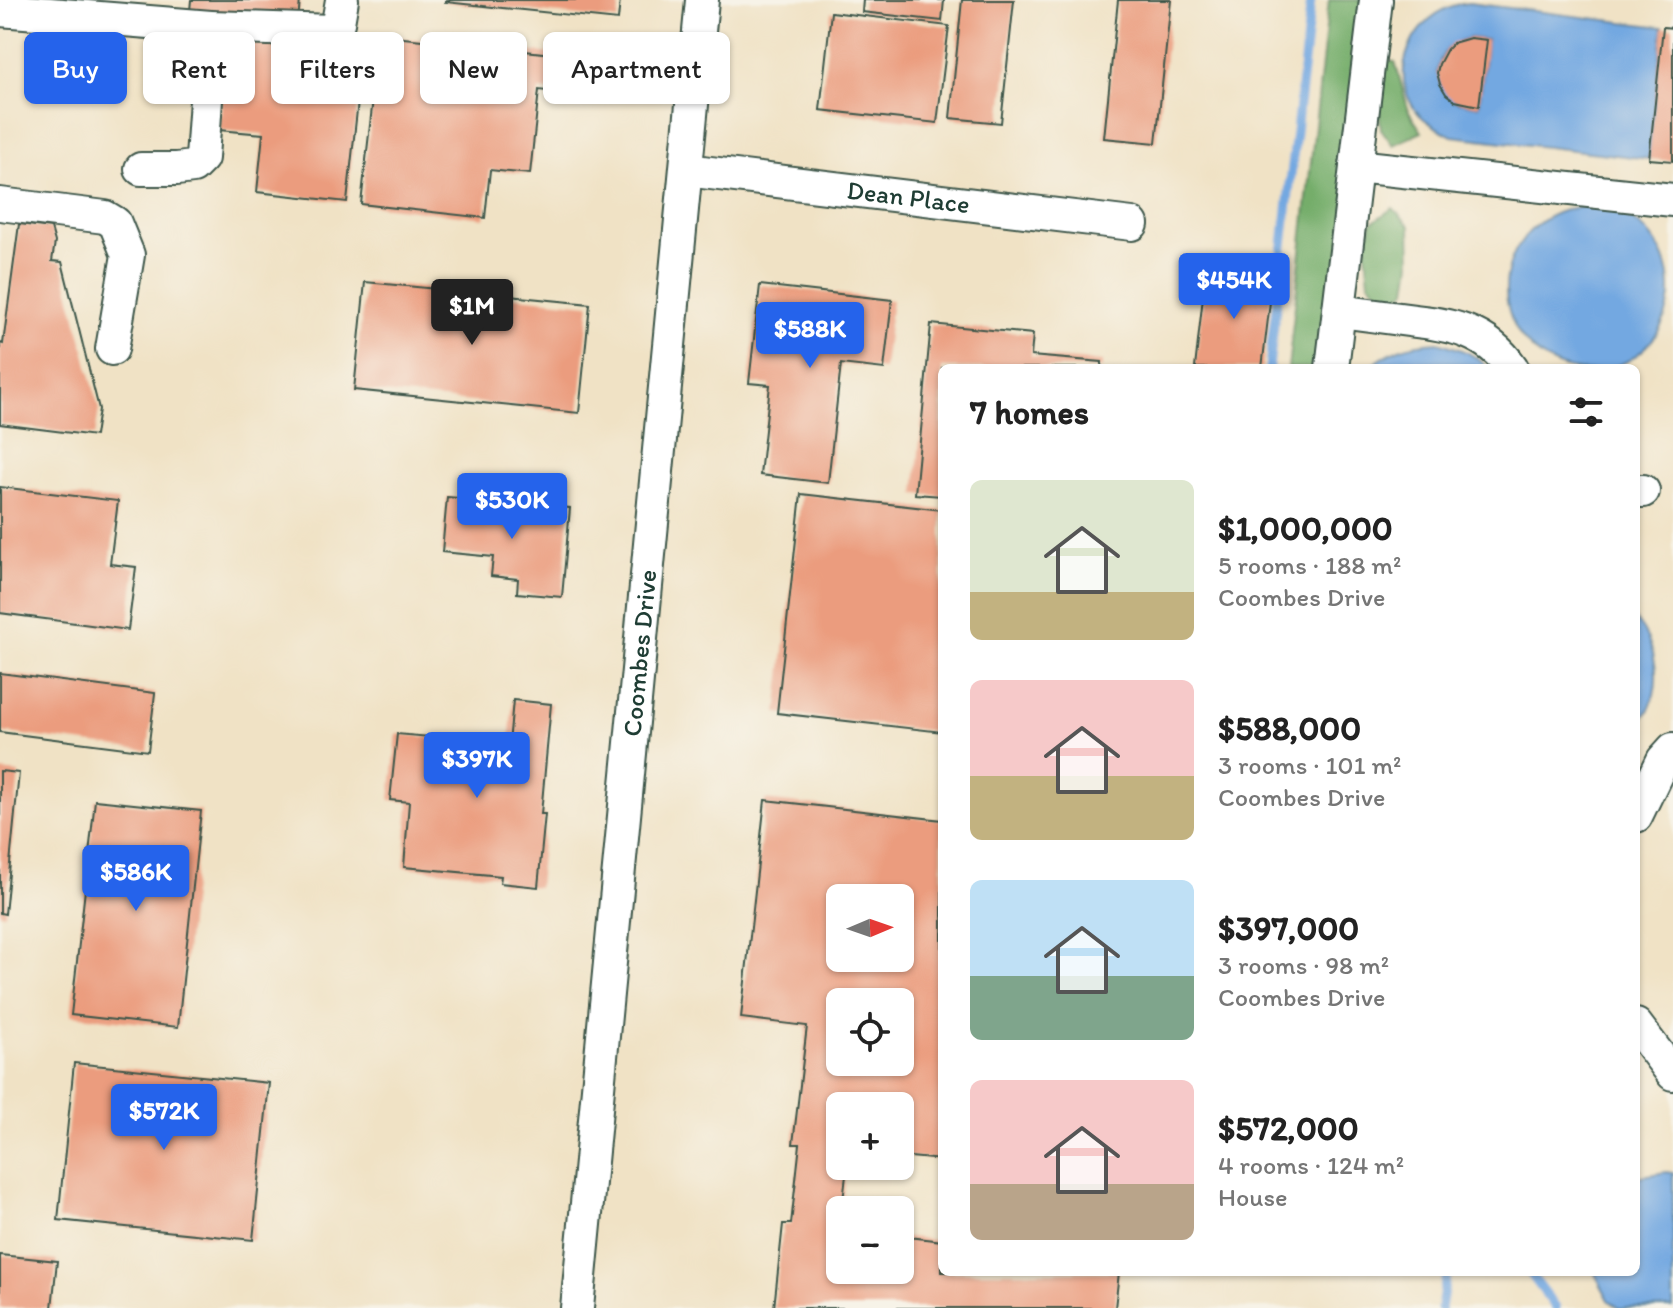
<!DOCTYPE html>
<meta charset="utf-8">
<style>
:root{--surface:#fff;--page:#f6f6f6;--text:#222;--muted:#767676;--accent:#2563eb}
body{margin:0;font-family:Itim,sans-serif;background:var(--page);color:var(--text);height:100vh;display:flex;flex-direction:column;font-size:30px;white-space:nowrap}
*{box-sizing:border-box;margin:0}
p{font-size:26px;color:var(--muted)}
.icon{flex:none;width:44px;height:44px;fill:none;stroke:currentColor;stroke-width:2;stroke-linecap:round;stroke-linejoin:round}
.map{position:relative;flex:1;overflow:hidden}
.side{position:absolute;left:938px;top:364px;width:702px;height:912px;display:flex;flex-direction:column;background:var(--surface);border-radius:12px;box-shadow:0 2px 6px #0004}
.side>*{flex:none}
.top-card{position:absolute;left:24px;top:32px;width:760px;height:72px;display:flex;gap:16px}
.needle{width:52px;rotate:88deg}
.buttons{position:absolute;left:826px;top:884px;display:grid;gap:16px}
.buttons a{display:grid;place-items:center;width:88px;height:88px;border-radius:12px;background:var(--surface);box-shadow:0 2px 6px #0004;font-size:40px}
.price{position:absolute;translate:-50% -68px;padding:0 18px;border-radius:8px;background:var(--accent);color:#fff;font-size:26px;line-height:52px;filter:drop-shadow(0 2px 4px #0008)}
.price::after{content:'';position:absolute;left:50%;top:48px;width:24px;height:18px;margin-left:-12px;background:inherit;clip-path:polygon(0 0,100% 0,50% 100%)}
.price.on{background:#222;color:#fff}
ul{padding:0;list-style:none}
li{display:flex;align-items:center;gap:24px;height:200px;padding:0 32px}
li span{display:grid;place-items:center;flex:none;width:224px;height:160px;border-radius:12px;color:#555}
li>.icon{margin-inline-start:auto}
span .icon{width:96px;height:96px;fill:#fffc;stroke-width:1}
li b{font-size:34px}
h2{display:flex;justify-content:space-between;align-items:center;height:96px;padding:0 32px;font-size:34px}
.tag{padding:0 28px;border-radius:12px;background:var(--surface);box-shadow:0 2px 6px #0004;font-size:28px;line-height:72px}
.tag.on{background:var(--accent);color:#fff}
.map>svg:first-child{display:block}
</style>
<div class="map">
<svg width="1673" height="1308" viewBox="0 0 1673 1308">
<rect width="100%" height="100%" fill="#f7f3e8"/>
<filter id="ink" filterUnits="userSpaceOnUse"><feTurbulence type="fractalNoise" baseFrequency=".0125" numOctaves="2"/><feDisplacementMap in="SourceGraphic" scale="16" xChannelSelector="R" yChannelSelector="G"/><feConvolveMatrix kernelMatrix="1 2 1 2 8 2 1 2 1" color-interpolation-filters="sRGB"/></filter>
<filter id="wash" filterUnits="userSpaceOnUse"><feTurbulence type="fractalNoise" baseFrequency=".006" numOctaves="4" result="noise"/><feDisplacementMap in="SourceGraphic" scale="32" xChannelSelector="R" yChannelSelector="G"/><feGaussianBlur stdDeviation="1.8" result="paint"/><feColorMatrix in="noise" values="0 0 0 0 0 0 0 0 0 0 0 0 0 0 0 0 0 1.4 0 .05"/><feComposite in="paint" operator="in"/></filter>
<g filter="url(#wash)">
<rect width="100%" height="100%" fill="#f0e2c5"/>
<path fill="#75ad6b" stroke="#4a7550" stroke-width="2" d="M1329 0H1369L1326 368H1288Z
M1382 60 1395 62 1409 112 1422 132 1393 145 1381 129 1377 90Z
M1393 208 1410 226 1411 263 1407 290 1389 304 1369 282 1366 252 1371 223Z"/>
<path fill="#73a8e1" stroke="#49728a" stroke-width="2" fill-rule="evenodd" d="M1469 3 1663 27 1649 159 1452 136C1437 128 1421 120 1412 105 1387 63 1422 5 1469 3ZM1470 38 1487 40 1479 106 1455 101 1437 73C1440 53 1450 42 1470 38Z
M1506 289a82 82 0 1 1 164 0a82 82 0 1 1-164 0Z
M1438 342C1457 348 1475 353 1488 368H1369C1393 348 1407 344 1438 342Z
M1636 620C1656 645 1663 681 1648 711 1645 716 1640 721 1636 726Z
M1666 1172 1673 1173V1308H1619L1609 1300 1594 1272H1636V1179L1642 1176Z"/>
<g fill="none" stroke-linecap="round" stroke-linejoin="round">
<path stroke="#73a8e1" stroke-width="9" d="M1269 368 1311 0
M1529 1272 1556 1308
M1441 1308 1447 1272"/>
</g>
<g id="blocks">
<path fill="#eb9c7e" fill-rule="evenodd" d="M191 0H300L298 22 190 11Z
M446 0H620L618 20 445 2Z
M863 0H944L942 21 862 12Z
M962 0H1014L1001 123 950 118Z
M1118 0H1171L1156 143 1104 138Z
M831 12 949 26 937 123 820 110Z
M1663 27 1673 28V161L1649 159Z
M385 36 608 60 604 98 539 90 530 174 490 170 485 218 361 204 375 81 380 82Z
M1470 38 1487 40 1479 106 1455 101 1446 94 1440 84 1437 73 1439 64 1447 49 1453 43Z
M228 41 363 55 347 202 257 192 263 134 219 130Z
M19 224 51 228 55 242 52 261 62 262 99 409 95 436 0 424V343L3 344Z
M1206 270 1273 277 1262 368H1195Z
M365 282 590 304 579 413 354 390Z
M760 285 892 300 884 369 841 364 828 483 760 475 770 385 749 383Z
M931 324 1033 334 1031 356 1102 362V368H942V496L915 494Z
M0 487 118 501 110 564 136 567 128 630 0 613Z
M801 494 942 510V732L777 713Z
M447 497 570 508 562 597 517 593 518 579 491 576 493 557 442 552Z
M0 673 155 693 148 751 0 732Z
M513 700 551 704 541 814H545L538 887 500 883 501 876 404 867 409 802 390 800 397 734 509 744Z
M0 771 19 773 5 914 0 913Z
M95 800 201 811 178 1027 71 1015Z
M765 800 942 820V1160L900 1156V1106H840V1166H847L842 1210H840V1270H900V1236L942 1241V1272H1119L1115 1308H774L783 1224H791L800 1144H793L807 1026 741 1018ZM840 898H900V958H840ZM840 1002H900V1062H840Z
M74 1063 269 1083 253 1240 58 1220Z
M0 1255 57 1261 52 1308H0Z"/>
</g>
</g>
<g filter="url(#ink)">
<use href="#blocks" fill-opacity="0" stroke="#3e564a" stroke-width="2"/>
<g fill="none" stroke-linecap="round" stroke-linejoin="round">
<defs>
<g id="minor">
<path d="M0 10 211 27 332 31 338 23 342 0"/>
<path d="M1356 166 1673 200"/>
<path d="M141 169H177L193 167 202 158 211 27"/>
<path id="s1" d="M686 170 1132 224"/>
<path d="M0 204 105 217 115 223 128 255 112 349"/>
<path d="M1339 311C1362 314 1385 317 1408 320 1451 325 1486 330 1512 368"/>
<path d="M1332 368 1376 0"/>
<path d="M1636 491H1643"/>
<path d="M1636 816 1663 760 1673 749"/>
<path d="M1636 1025 1673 1074"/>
<path id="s2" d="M577 1308 702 0"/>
</g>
</defs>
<use href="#minor" stroke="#3e564a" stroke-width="36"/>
<use href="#minor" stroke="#fff" stroke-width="32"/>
</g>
</g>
<g text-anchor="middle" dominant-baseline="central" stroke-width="6" stroke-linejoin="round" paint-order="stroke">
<g font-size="26" fill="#1f3d34" stroke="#f7f3e8">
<text stroke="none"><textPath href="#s1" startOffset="224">Dean Place</textPath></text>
<text stroke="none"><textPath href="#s2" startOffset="658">Coombes Drive</textPath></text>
</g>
</g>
</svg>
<div class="buttons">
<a><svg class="needle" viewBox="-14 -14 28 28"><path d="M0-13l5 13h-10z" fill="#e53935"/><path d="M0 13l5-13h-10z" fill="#767676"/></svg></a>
<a><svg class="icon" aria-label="locate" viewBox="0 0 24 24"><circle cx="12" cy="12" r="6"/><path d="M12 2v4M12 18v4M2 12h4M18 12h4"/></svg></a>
<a>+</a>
<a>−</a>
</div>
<b class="price" style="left:1234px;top:321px">$454K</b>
<b class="price on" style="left:472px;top:347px">$1M</b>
<b class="price" style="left:810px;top:370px">$588K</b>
<b class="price" style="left:512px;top:541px">$530K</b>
<b class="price" style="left:477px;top:800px">$397K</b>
<b class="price" style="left:136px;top:913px">$586K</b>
<b class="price" style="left:164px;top:1152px">$572K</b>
<div class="top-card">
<a class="tag on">Buy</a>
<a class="tag">Rent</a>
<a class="tag">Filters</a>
<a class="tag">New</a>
<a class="tag">Apartment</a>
</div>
<section class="side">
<h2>7 homes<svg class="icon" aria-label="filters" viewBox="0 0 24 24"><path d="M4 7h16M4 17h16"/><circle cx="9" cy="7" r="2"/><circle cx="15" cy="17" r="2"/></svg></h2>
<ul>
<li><span style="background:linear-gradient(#dfe7d0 70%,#c2b280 0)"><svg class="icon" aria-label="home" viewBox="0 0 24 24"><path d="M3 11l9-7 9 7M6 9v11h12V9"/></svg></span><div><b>$1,000,000</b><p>5 rooms · 188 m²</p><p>Coombes Drive</p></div></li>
<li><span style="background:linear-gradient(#f6c9c9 60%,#c2b280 0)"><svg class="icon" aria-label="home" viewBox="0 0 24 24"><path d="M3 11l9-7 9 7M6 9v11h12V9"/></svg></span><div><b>$588,000</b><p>3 rooms · 101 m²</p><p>Coombes Drive</p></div></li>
<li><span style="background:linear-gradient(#bfe0f5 60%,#7fa58c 0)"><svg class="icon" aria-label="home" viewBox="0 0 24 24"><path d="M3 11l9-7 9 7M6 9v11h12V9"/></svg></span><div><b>$397,000</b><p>3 rooms · 98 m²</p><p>Coombes Drive</p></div></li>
<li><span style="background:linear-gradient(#f6c9c9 65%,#b9a48a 0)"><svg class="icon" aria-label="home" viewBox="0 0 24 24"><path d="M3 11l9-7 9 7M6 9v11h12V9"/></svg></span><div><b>$572,000</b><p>4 rooms · 124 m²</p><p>House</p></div></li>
</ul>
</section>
</div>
